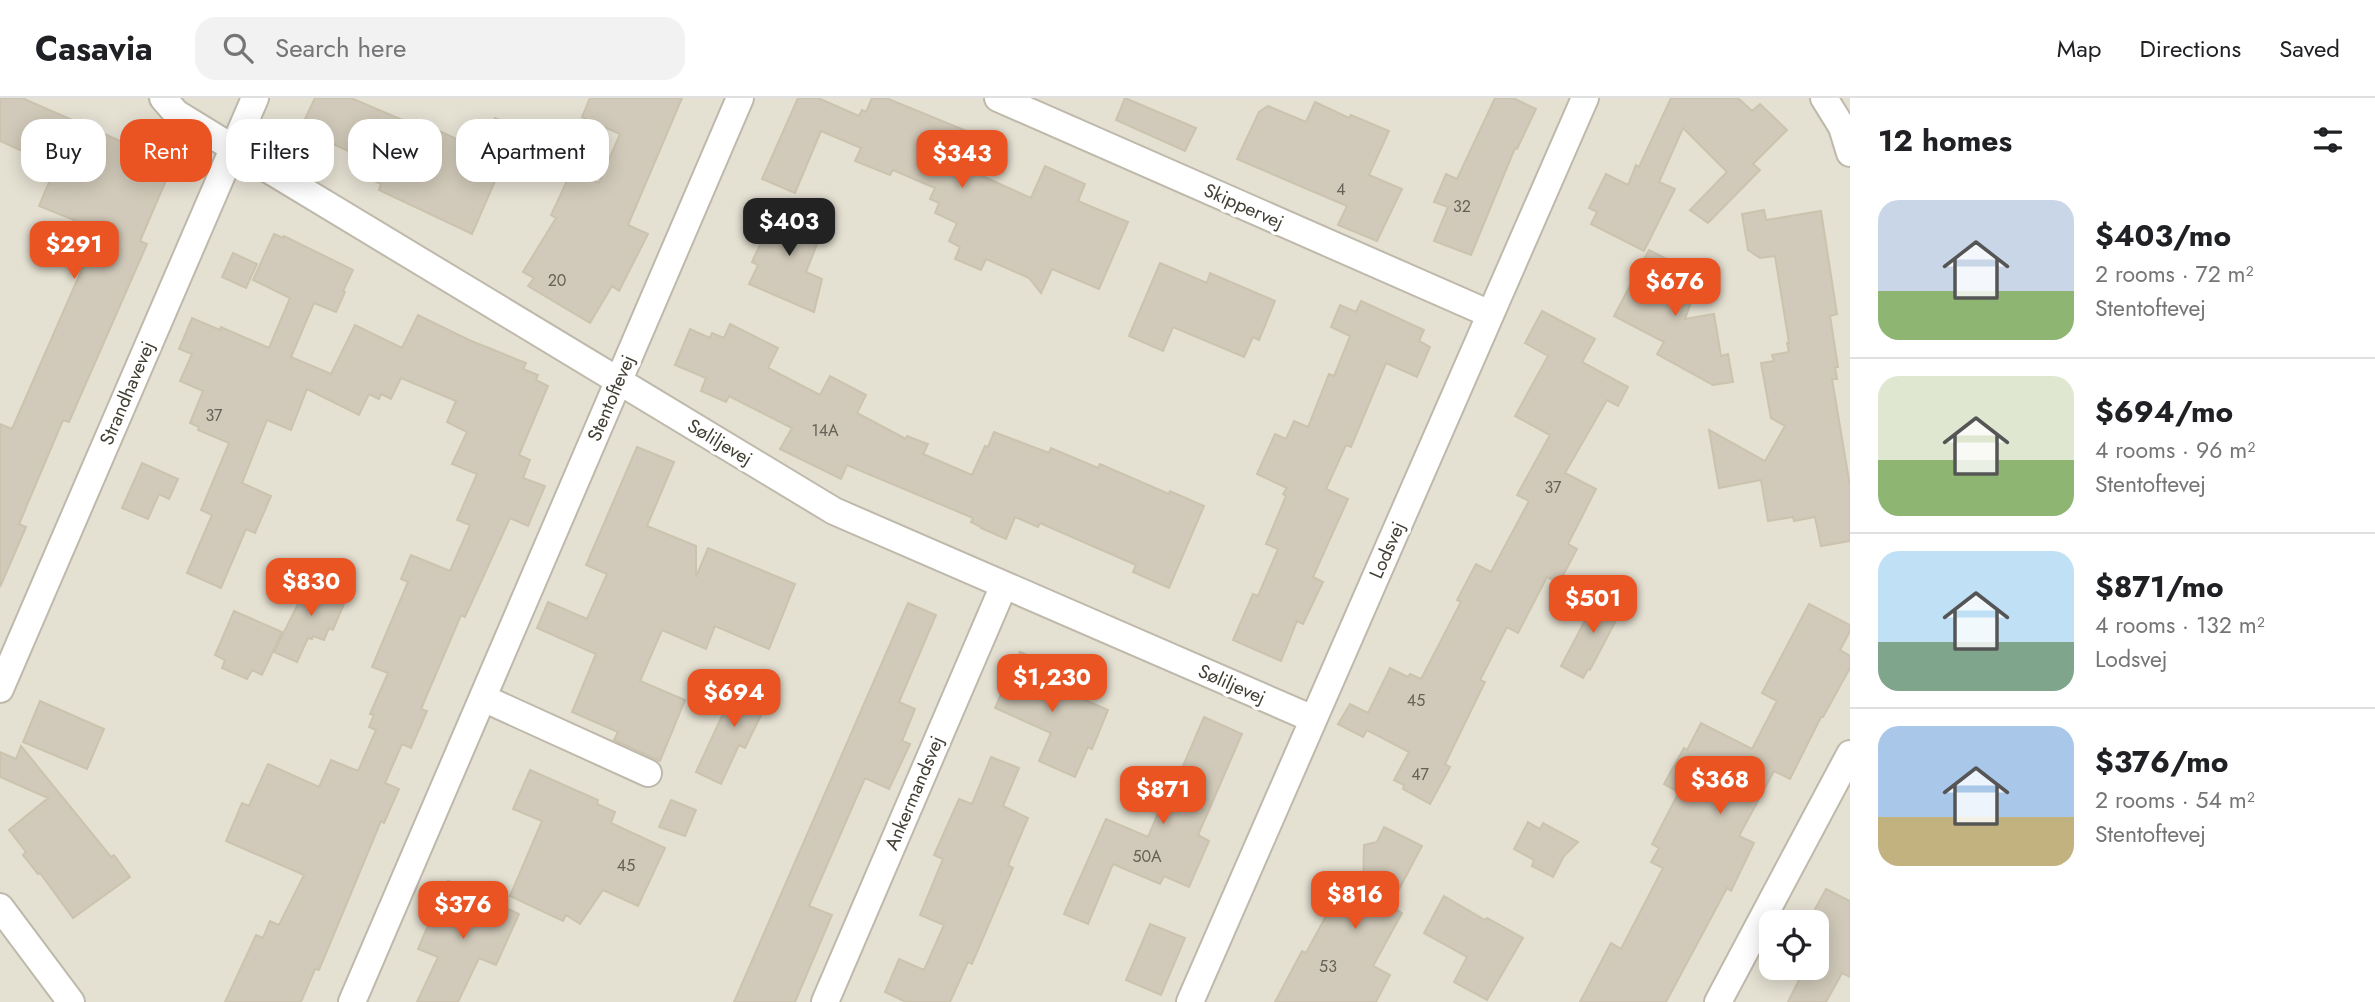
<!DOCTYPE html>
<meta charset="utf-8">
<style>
:root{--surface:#fff;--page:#f2f2f2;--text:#202124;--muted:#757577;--line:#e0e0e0;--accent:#ea5322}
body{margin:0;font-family:Jost,sans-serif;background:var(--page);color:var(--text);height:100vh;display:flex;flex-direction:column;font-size:26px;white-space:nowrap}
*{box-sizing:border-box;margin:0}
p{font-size:23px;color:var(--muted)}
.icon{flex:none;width:38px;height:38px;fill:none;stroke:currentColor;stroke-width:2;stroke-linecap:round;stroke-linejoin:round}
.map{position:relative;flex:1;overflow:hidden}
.details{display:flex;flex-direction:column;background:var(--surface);width:525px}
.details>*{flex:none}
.banner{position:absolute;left:21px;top:21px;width:665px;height:63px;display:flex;gap:14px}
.fabs{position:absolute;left:1759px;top:812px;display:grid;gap:14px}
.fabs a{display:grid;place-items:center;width:70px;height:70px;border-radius:14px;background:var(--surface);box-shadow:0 4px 18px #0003;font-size:35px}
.price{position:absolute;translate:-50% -60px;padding:0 16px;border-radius:14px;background:var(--accent);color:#fff;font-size:23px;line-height:46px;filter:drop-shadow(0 2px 4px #0008)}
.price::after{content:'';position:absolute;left:50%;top:42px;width:21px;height:16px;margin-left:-10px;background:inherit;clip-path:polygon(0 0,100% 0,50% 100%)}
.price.selected{background:#222;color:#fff}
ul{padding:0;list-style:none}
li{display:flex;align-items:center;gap:21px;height:175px;padding:0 28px}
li+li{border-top:2px solid var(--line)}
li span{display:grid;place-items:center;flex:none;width:196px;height:140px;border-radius:21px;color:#555}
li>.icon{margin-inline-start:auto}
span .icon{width:84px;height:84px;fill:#fffc;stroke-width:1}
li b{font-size:30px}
h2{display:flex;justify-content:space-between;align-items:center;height:84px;padding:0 28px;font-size:30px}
.tag{padding:0 24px;border-radius:21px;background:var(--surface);box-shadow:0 4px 18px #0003;font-size:24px;line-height:63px}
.tag.selected{background:var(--accent);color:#fff}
header{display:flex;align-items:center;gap:42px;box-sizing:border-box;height:98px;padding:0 35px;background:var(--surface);border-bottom:2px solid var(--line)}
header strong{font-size:33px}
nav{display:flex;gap:38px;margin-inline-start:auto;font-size:24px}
.search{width:490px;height:63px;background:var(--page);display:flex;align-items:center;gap:18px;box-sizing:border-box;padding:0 24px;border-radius:21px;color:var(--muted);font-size:26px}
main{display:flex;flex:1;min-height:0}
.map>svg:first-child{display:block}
</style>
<header>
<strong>Casavia</strong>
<div class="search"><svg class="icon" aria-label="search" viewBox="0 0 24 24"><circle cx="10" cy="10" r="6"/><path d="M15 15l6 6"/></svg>Search here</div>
<nav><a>Map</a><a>Directions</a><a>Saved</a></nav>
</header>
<main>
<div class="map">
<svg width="1850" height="904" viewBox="0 0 1850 904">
<rect width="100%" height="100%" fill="#f0eee4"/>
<path fill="#e4e0d2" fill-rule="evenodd" d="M0 0H1850V904H0ZM1771 824H1816V870H1771Z"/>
<path fill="#d1caba" stroke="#cbc3ae" stroke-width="2" d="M0 0H22L173 66 140 143 147 146 69 324 63 322 19 426 26 429 0 489V326L12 331 99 132 39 108 56 68 0 43Z
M315 0H351L435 36 437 32 481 52 495 20 518 30 472 136 379 92 381 86 372 82 379 67 307 34 311 24 305 21Z
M590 0H682L628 127 648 136 619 193 612 188 590 225 528 188 534 180 523 174 556 120 551 117 572 72 599 85 620 36 582 19Z
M798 0H818L859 18 862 12 866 14 872 0H886L974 36 960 68 1031 100 1045 68 1085 86 1078 103 1128 124 1099 191 1052 171 1041 195 1029 180 986 161 981 172 955 161 960 149 949 143 957 125 935 115 939 105 930 101 935 90 893 72 890 77 855 63 861 50 821 33 795 95 762 81Z
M1125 0 1196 30 1185 53 1116 22Z
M1495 0H1513L1536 11 1517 51 1515 50 1471 157 1434 143 1448 109 1434 104 1446 76 1457 81Z
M1671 0H1738L1752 13 1760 6 1787 32 1753 66 1760 72 1708 125 1690 112 1727 74 1683 30 1659 84 1675 91 1644 153 1591 126 1597 114 1589 110 1606 76 1628 87 1636 67 1639 69Z
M1315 4 1349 20 1351 17 1389 33 1369 77 1402 91 1377 143 1338 127 1347 108 1237 61 1259 14 1268 8 1306 24Z
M779 106 825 126 806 174 822 181 814 214 749 186 758 167 752 164Z
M1764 112 1766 122 1821 113 1837 216 1830 218 1838 269H1835L1837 281H1832L1850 388V443L1821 448 1815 419 1794 423 1793 419 1768 423 1761 382 1719 390 1709 332 1765 363 1785 328 1771 320 1761 265 1774 263 1772 257 1789 254 1787 245H1789L1775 158 1760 160 1748 152 1742 116Z
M274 136 283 140 284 138 353 172 343 193 345 194 336 214 314 205 291 259 331 276 355 227 402 250 418 217 469 242 526 265 523 271 538 277 536 282 548 288 519 357 530 362 523 380 545 388 528 428 510 420 465 519 461 517 421 611 427 613 411 650 402 646 385 685 399 691 384 725 381 723 319 872 315 871 301 904H225L256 837 263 840 270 823 279 827 304 777 226 743 242 705 249 708 268 666 319 689 331 662 358 673 376 632 369 629 374 617 370 616 388 575 372 569 408 484 401 481 411 457 450 473 470 427 457 422 477 376 452 366 467 334 447 324 456 303 401 280 391 301 381 296 379 301 369 296 359 317 307 291 291 332 267 322 242 385 271 398 255 435 246 431 221 490 187 475 212 417 201 412 229 345 198 332 199 329 190 325 203 293 180 283 192 256 179 251 192 220 220 232 221 229 269 250 290 200 253 182Z
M1649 152 1682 169 1705 165 1685 221 1714 216 1721 258 1728 256 1733 284 1713 287 1657 256 1664 244 1614 218Z
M233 155 257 166 246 190 222 179Z
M1160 165 1207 185 1210 175 1275 203 1259 242 1253 239 1244 259 1173 229 1163 253 1129 238Z
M1361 203 1424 232 1419 243 1430 249 1417 279 1386 265 1351 349 1346 347 1326 391 1348 401 1313 479 1323 484 1303 526 1297 523 1281 563 1233 542 1253 496 1258 498 1278 451 1266 446 1286 398 1283 396 1287 390 1257 376 1275 336 1286 341 1294 323 1308 329 1329 276 1334 278 1350 238 1331 229 1340 207 1356 214Z
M1542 213 1595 241 1582 264 1628 289 1618 308 1607 302 1565 375 1596 391 1568 446 1577 451 1559 485 1547 479 1518 535 1507 529 1480 582 1485 584 1445 666 1450 669 1430 706 1403 691 1404 687 1394 682 1409 654 1367 632 1363 639 1338 626 1350 606 1368 615 1390 570 1408 579 1410 576 1421 581 1461 504 1457 502 1476 466 1491 474 1529 403 1517 397 1550 337 1515 318 1548 258 1525 245Z
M730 226 778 250 768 270 820 297 830 278 866 297 857 315 906 341 907 338 928 346 923 356 972 377 985 348 988 349 994 334 1049 355 1051 350 1098 370 1100 366 1169 396 1170 393 1204 408 1169 490 1133 474 1136 467 1040 425 1038 429 1015 419 1006 441 981 430V429L971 424 973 420 847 367 841 381 780 351 792 330 729 298 726 304 701 293 706 280 675 267 690 231 710 240 712 235 724 240Z
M637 349 674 364 647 428 696 448V479L708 450 795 486 769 551 715 528 706 551 662 532 640 583 685 602 660 663 614 642 618 634 572 614 596 556 537 530 548 504 587 521 607 476 586 467Z
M142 365 178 381 169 401 159 396 148 421 122 410Z
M311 480 348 496 333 532 329 530 324 542 313 538 312 541 308 540 297 564 274 554Z
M1600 494 1624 507 1590 572 1588 571 1583 580 1561 568Z
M908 505 936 517 899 604 915 611 902 643 910 646 889 691 865 680 809 808 832 817 795 904H734Z
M1809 506 1850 527V533L1840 552 1850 558V570L1823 619H1821L1790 681 1774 673 1739 738 1754 745 1731 793 1727 790 1666 904H1580L1611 845 1621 851 1663 770 1651 764 1659 750 1652 746 1679 694 1664 686 1684 650 1687 652 1701 625 1752 651 1777 603 1762 595Z
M234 513 282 534 262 577 252 572 247 581 222 570 225 562 215 557Z
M1020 554 1053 568 1046 585 1108 612 1092 651 1088 649 1075 679 1039 663 1051 635 995 610Z
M740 579 772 595 745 650 739 647 721 686 696 674Z
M40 603 104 631 87 671 23 644Z
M1204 619 1242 636 1198 737 1209 743 1189 789 1164 778 1160 786 1113 766 1088 826 1064 816 1106 721 1148 739 1173 681 1177 682Z
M21 648 111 759 114 757 130 779 73 820 40 775 38 776 23 757 26 754 9 732 48 700 0 679V654L16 661Z
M991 659 1019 670 1003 708 1028 720 1008 767 1013 770 972 866 968 864 950 904H906L885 894 899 861 924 872 944 827 920 817 943 761 934 757 959 701 972 706Z
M530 672 598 702 597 706 615 714 611 725 665 750 638 808 603 792 580 826 566 817 563 823 510 798 542 723 513 711Z
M671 702 696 712 685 738 659 729Z
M1528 724 1540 731 1543 725 1578 744 1564 758 1553 779 1532 768 1534 762 1514 751Z
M1384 729 1422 748 1390 808 1402 815 1373 868 1390 877 1376 904H1275L1302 853 1306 855 1345 783 1363 794 1364 747 1377 744Z
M448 783 519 816 496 867 479 860 458 904H417L438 859 418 851 430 823 434 824Z
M1826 791 1850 803V879L1842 875 1826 904H1788L1805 870H1816V824H1808Z
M1444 798 1485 822 1487 820 1523 840 1487 902 1454 884 1467 859 1424 835Z
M1150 826 1185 840 1161 897 1126 882Z"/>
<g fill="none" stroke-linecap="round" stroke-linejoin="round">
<defs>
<path id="minor" d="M163 0 176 15 233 50 834 413 1313 621
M998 0 1490 216
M1824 0 1842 29 1850 55
M0 591 255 0
M483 600 648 675
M0 809 71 904
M352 904 740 0
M825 904 1004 487
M1190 904 1585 0
M1718 904 1850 656"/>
</defs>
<use href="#minor" stroke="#beb9aa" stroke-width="30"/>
<use href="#minor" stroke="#fff" stroke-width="26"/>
</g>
<g text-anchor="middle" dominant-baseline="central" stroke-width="7" stroke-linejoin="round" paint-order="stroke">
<g font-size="16" fill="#666156">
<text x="1341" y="91">4</text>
<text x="1462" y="108">32</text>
<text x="557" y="182">20</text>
<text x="214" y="317">37</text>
<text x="825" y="332">14A</text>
<text x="1553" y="389">37</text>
<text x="1416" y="602">45</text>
<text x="1420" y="676">47</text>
<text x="1147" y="758">50A</text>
<text x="626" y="767">45</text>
<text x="1328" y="868">53</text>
</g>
<g font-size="19" fill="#423e34" stroke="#fff">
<text transform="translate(1244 108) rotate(24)">Skippervej</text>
<text transform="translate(127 295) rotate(-67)">Strandhavevej</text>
<text transform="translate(611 300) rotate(-67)">Stentoftevej</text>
<text transform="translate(720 344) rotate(31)">Søliljevej</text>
<text transform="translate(1387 452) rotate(-66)">Lodsvej</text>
<text transform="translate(1232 586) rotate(24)">Søliljevej</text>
<text transform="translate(914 695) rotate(-67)">Ankermandsvej</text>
</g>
</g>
</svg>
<div class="fabs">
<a><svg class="icon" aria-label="locate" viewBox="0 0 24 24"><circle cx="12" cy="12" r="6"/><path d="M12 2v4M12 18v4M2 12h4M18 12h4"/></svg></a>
</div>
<b class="price" style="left:962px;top:92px">$343</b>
<b class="price selected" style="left:789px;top:160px">$403</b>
<b class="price" style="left:74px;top:183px">$291</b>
<b class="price" style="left:1675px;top:220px">$676</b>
<b class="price" style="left:311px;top:520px">$830</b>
<b class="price" style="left:1593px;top:537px">$501</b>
<b class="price" style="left:1052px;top:616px">$1,230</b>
<b class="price" style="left:734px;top:631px">$694</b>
<b class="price" style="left:1720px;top:718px">$368</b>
<b class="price" style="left:1163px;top:728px">$871</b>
<b class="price" style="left:1355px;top:833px">$816</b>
<b class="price" style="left:463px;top:843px">$376</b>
<div class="banner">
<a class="tag">Buy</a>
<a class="tag selected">Rent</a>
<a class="tag">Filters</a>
<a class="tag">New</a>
<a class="tag">Apartment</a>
</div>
</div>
<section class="details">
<h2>12 homes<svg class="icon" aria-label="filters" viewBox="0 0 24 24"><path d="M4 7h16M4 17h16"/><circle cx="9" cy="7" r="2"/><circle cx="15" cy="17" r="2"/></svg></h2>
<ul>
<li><span style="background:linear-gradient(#c9d6e8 65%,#8fb573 0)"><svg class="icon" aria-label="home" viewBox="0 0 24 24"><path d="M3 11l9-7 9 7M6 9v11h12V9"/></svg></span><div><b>$403/mo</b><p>2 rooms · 72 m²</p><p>Stentoftevej</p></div></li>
<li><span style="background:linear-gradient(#dfe7d0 60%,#8fb573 0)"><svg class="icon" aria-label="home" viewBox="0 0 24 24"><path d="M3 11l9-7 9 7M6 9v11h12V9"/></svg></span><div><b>$694/mo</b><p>4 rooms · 96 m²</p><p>Stentoftevej</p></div></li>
<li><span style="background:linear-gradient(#bfe0f5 65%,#7fa58c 0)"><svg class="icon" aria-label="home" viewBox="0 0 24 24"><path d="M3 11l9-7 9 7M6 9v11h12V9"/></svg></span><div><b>$871/mo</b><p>4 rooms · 132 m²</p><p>Lodsvej</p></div></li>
<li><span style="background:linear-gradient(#a9c7e8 65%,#c2b280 0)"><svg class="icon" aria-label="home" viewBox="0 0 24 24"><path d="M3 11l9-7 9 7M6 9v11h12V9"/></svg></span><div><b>$376/mo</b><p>2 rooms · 54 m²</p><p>Stentoftevej</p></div></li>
</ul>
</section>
</main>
